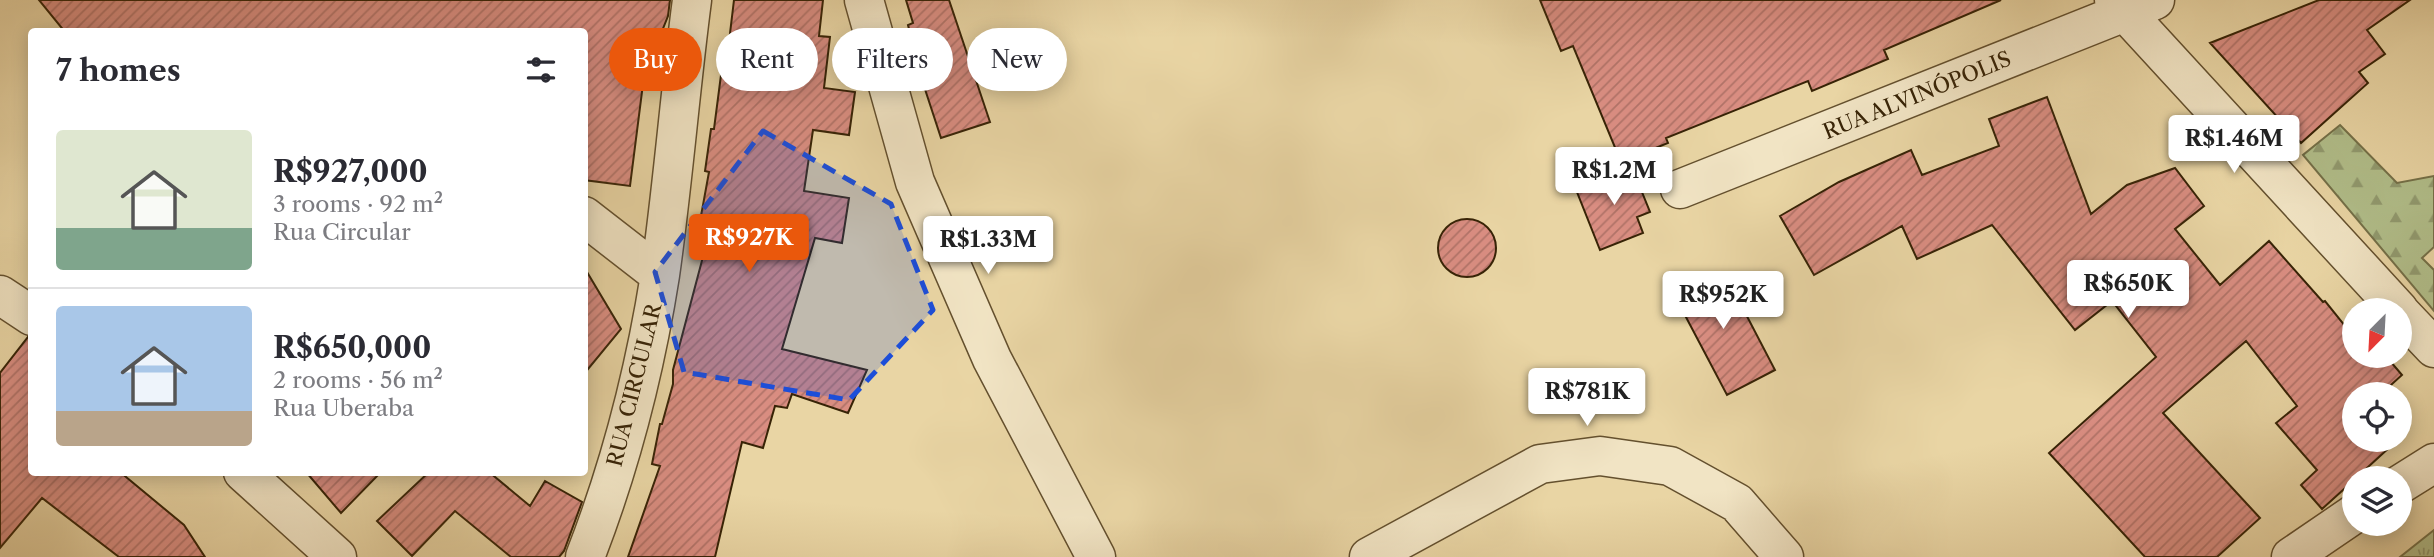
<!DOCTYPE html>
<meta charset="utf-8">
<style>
:root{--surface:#fff;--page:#f2f2f3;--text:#2b2b33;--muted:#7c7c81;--line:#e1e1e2;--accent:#ea580c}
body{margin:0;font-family:"Libre Caslon Text",serif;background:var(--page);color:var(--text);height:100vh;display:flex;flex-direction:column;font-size:26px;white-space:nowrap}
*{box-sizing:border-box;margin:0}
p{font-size:23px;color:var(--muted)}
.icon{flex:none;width:38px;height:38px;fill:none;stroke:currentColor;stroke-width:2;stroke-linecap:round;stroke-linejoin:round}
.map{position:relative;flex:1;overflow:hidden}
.sheet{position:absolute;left:28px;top:28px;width:560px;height:448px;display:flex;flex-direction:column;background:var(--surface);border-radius:7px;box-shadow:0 4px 18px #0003}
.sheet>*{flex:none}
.hud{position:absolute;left:609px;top:28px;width:665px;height:63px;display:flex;gap:14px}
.needle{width:46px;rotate:204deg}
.controls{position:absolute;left:2342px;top:298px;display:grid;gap:14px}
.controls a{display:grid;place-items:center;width:70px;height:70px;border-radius:50%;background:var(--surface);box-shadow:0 4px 18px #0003;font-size:35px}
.price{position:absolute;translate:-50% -60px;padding:0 16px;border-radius:7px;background:#fff;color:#222;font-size:23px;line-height:46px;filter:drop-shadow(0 2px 4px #0008)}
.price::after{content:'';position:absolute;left:50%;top:42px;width:21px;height:16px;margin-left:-10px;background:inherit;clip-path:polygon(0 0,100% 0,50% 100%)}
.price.selected{background:var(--accent);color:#fff}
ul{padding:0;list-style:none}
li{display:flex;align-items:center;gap:21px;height:175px;padding:0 28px}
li+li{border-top:2px solid var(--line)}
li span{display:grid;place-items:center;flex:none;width:196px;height:140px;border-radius:7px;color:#555}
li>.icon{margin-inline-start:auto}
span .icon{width:84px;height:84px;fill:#fffc;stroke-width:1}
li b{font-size:30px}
h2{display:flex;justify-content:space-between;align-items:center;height:84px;padding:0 28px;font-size:30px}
.tag{padding:0 24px;border-radius:32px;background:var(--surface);box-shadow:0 4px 18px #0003;font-size:24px;line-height:63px}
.tag.selected{background:var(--accent);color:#fff}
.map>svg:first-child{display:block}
</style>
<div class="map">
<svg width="2434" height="557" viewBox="0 0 2434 557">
<defs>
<pattern id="grass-tufts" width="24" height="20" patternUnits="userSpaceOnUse" patternTransform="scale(1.75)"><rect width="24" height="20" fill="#b1be8a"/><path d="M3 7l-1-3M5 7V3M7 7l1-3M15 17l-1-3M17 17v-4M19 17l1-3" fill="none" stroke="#919a6f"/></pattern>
<pattern id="forest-firs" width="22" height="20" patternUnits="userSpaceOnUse" patternTransform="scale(1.75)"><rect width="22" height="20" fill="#b1be8a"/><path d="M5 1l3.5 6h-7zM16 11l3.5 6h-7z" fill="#919a6f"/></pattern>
<pattern id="building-hatch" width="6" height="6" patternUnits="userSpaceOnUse" patternTransform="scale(1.75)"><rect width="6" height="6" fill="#d98d81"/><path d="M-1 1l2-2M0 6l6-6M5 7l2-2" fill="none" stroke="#b17368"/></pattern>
</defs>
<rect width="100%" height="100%" fill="#e9d5a4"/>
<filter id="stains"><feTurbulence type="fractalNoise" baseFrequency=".00286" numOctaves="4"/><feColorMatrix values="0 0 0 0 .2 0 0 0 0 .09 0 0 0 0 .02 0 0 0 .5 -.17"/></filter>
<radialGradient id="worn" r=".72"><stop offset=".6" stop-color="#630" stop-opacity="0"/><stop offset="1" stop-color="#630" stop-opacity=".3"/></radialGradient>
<path fill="url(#grass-tufts)" stroke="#747048" stroke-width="2" d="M2434 530V557H2400Z"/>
<path fill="url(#forest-firs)" stroke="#747048" stroke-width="2" d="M2340 125 2397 183 2434 176V247L2422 258 2434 270V311L2303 155Z"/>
<path fill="url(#building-hatch)" stroke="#372306" stroke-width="2" d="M39 0H670L668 16 644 76 630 186 584 180V32H65Z
M734 0H823L819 36 830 37 824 88 855 92 849 135 813 130 804 191 849 198 842 243 815 238 782 349 867 370 848 413 792 394 787 408 775 406 763 448 742 442 715 557H628L660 466 652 464 660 424H662L673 384V370L713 219 697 238 709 172 705 171 711 129H714L721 75H725Z
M906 0H949L990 122 941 138 921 77 908 25 913 23Z
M1540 0H2001L1884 50 1888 59 1812 91 1808 81 1666 138 1668 143 1621 162 1573 46 1561 51Z
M2319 0H2410L2367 30 2385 54 2359 72 2368 83 2301 143 2210 43Z
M2047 97 2091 214 2127 185 2175 168 2204 206 2175 229 2220 285 2269 241 2323 302 2325 301 2354 337V355H2385L2402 375 2381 394H2354V439H2382L2390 447 2356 478H2354V480L2322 509 2301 485 2317 470 2276 423 2297 406 2246 341 2163 413 2260 518 2217 557H2145L2049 453 2156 357 2112 301 2075 330 1992 225 1917 259 1902 226 1814 275 1780 216 1839 182 1911 150 1922 175 1999 146 1989 119Z
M1631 165 1650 212 1637 217 1643 233 1600 250 1575 187Z
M1438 248a29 29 0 1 1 58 0a29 29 0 1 1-58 0Z
M584 267 621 329 584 374Z
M1726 276 1775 370 1727 395 1668 283Z
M28 337 32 338V472H120L184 525 205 557H119L42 498 0 548V373Z
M306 472H381L341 513Z
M429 472H489L530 506 545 481 582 502 564 551 559 557H511L455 511 412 556 377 521Z"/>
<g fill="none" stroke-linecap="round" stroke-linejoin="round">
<defs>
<path id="minor" d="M864 0 915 182 992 359 1096 557
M2114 0 2399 310
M1680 189 2155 0
M584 216 660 275
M0 295 32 316
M2399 311 2434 348
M243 472 337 557
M2399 485 2434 463
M585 557C620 467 645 370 660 275 673 184 680 91 692 0
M1369 557 1540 464 1600 456 1670 466 1737 503 1784 557
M2291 557 2354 514"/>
</defs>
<use href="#minor" stroke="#64502e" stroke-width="41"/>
<use href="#minor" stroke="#f1e4c4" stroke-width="38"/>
</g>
<path fill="#1d4ed8" fill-opacity="0.2" stroke="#1d4ed8" stroke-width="5" stroke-dasharray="14 9" stroke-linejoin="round" d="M763 131 891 204 933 310 849 400 684 372 655 272Z"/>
<g text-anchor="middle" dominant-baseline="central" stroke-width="5" stroke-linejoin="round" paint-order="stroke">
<g font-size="21" fill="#372306" stroke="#f1e4c4">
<text transform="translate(1917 95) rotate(-22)">RUA ALVINÓPOLIS</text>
<text transform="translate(634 385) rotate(-76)">RUA CIRCULAR</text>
</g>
</g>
<rect width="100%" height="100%" filter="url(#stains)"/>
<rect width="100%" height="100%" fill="url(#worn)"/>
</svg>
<div class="controls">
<a><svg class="needle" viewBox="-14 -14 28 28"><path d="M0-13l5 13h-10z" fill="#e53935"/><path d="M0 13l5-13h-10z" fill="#7c7c81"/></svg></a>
<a><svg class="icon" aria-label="locate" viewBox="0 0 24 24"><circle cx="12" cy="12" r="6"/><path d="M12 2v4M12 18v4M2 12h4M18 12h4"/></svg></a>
<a><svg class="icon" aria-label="layers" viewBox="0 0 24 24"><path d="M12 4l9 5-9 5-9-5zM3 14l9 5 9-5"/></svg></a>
</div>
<b class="price" style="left:2234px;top:175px">R$1.46M</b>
<b class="price" style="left:1614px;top:207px">R$1.2M</b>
<b class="price selected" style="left:749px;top:274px">R$927K</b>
<b class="price" style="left:988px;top:276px">R$1.33M</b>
<b class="price" style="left:2128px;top:320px">R$650K</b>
<b class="price" style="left:1723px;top:331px">R$952K</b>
<b class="price" style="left:1587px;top:428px">R$781K</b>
<div class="hud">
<a class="tag selected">Buy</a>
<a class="tag">Rent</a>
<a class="tag">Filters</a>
<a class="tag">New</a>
</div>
<section class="sheet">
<h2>7 homes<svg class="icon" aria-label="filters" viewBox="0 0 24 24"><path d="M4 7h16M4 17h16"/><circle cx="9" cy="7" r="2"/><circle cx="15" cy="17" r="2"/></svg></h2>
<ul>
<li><span style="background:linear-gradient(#dfe7d0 70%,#7fa58c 0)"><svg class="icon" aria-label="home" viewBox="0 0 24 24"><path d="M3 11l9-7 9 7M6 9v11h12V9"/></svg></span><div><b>R$927,000</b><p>3 rooms · 92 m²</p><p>Rua Circular</p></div></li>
<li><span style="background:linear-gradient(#a9c7e8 75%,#b9a48a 0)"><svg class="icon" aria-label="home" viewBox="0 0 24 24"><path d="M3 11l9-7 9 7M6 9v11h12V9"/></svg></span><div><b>R$650,000</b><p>2 rooms · 56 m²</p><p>Rua Uberaba</p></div></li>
</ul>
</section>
</div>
